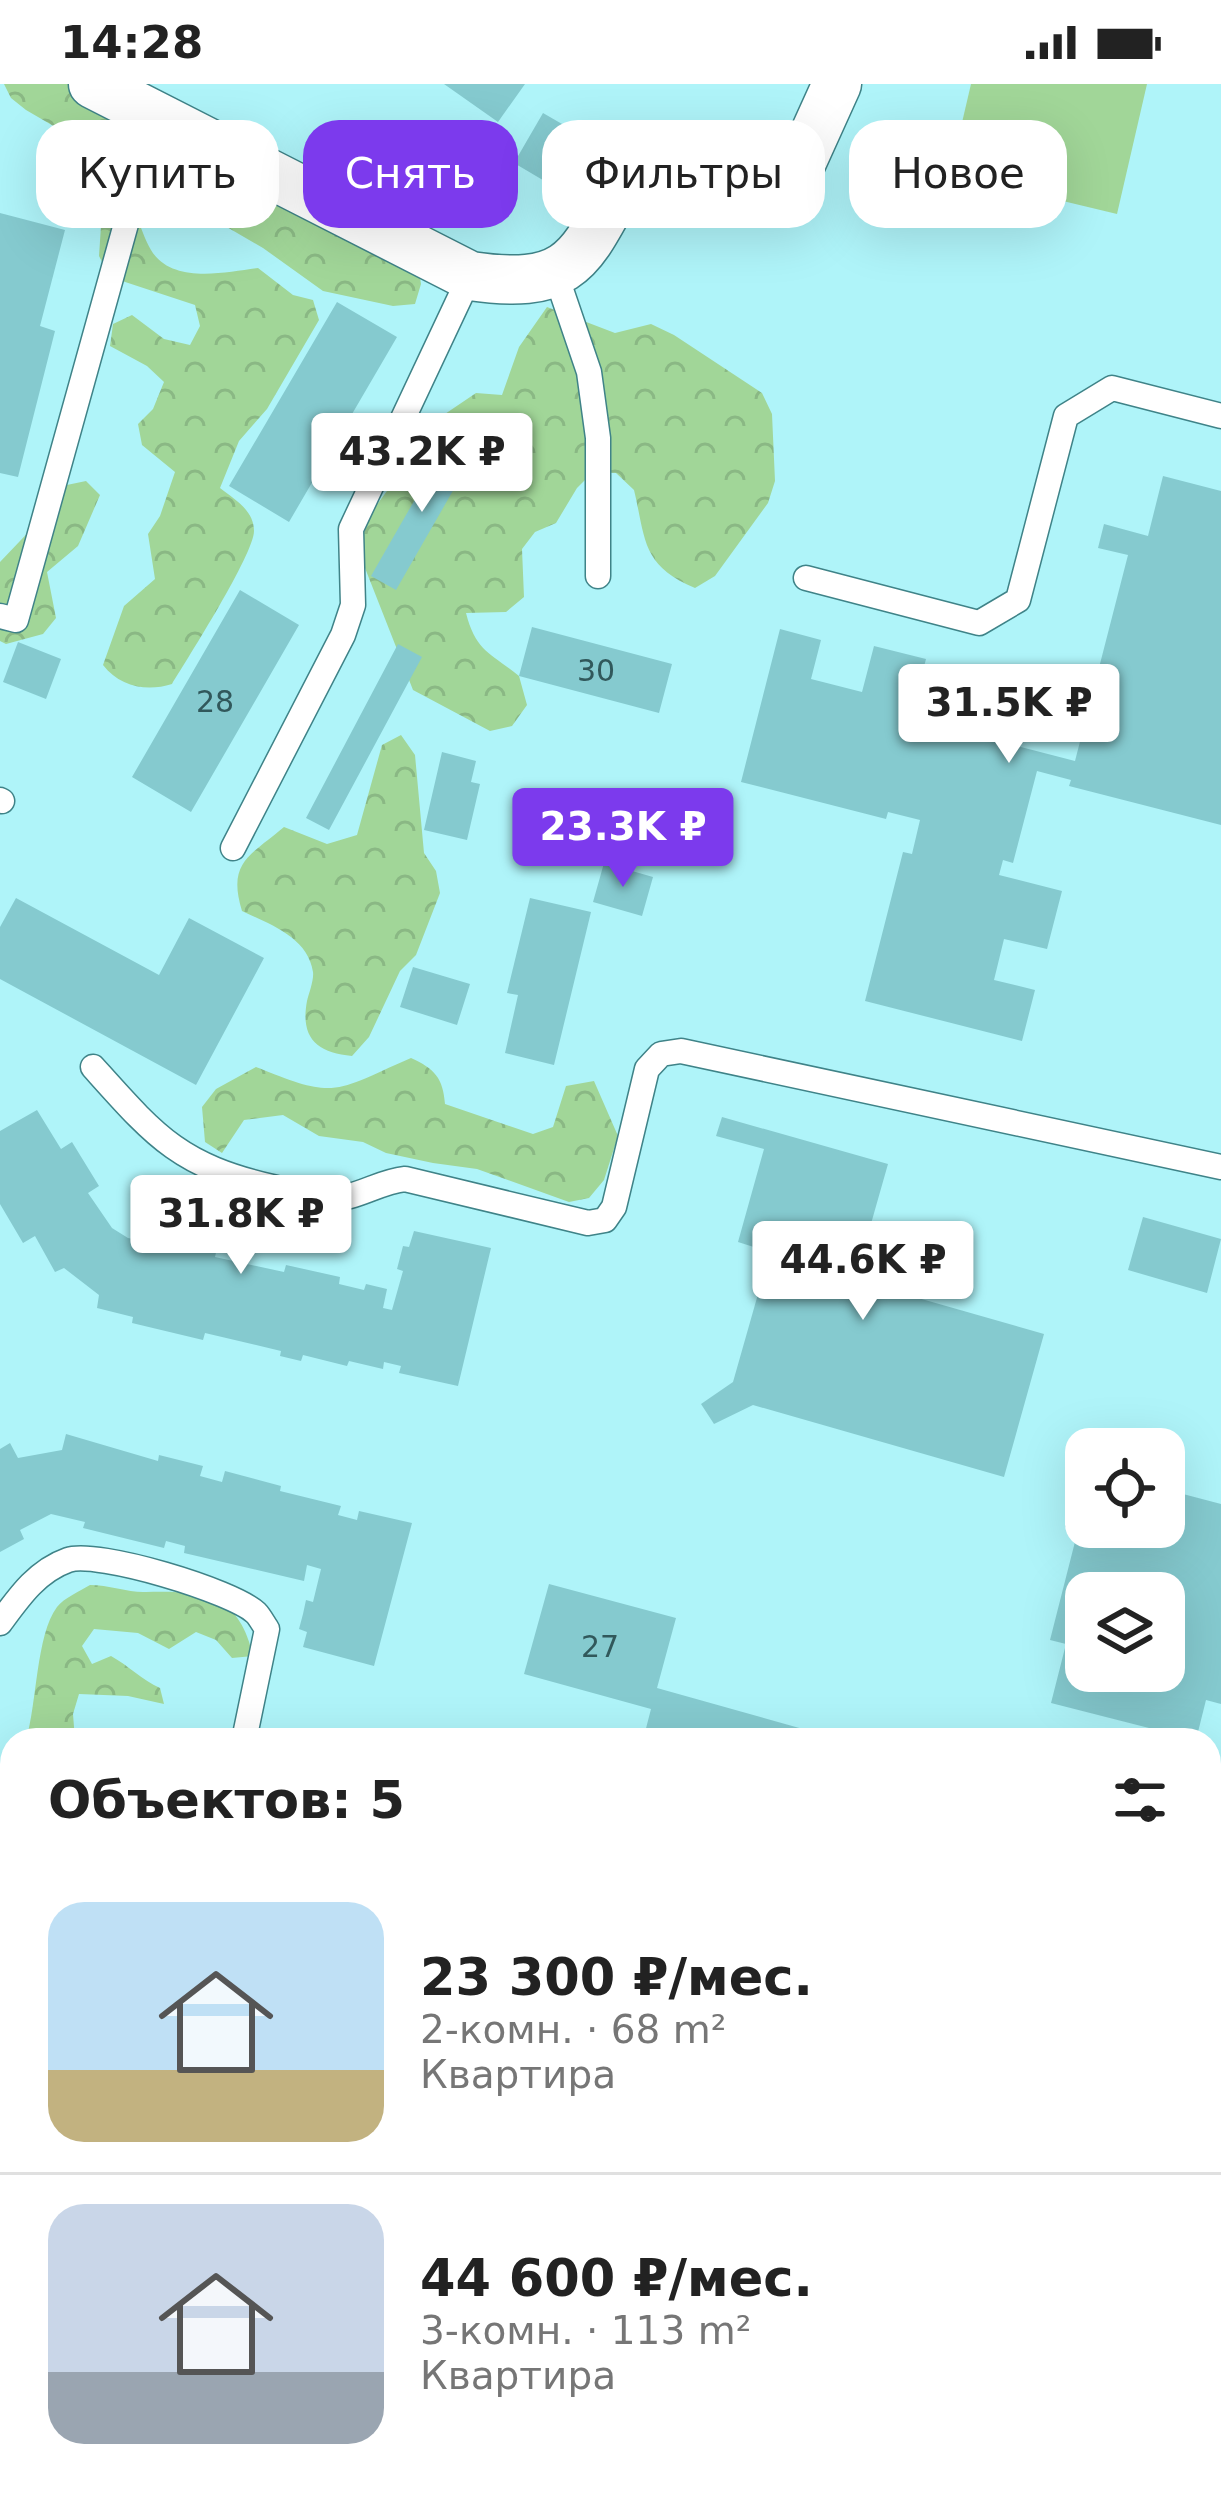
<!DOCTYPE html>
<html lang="ru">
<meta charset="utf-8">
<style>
:root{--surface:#fff;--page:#f2f2f2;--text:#222;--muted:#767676;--line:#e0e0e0;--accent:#7c3aed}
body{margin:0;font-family:"DejaVu Sans",sans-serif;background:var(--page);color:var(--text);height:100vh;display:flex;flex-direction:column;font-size:45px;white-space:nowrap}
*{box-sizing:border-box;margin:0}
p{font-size:39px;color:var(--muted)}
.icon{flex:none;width:66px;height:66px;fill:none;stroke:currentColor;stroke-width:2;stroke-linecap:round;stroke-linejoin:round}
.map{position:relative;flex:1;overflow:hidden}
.panel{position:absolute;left:0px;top:1644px;width:1221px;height:771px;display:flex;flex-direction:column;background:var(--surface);border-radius:36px 36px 0 0;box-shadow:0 12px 48px #0002}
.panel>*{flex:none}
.guide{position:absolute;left:36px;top:36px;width:1149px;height:108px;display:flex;gap:24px}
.controls{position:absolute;left:1065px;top:1344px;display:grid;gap:24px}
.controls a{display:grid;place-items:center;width:120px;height:120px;border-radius:24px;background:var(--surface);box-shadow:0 12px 48px #0002;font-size:60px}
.price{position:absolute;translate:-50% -102px;padding:0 27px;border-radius:12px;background:#fff;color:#222;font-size:39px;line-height:78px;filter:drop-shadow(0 3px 6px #0008)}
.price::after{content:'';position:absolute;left:50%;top:72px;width:36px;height:27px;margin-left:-18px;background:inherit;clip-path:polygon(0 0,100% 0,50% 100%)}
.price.on{background:var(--accent);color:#fff}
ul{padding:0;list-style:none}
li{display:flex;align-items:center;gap:36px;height:300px;padding:0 48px}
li+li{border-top:3px solid var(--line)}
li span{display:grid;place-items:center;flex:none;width:336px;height:240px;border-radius:36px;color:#555}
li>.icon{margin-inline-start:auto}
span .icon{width:144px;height:144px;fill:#fffc;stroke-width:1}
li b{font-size:51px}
h2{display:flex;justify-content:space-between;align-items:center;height:144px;padding:0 48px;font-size:51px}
.pill{padding:0 42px;border-radius:36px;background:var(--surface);box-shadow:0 12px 48px #0002;font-size:42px;line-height:108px}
.pill.on{background:var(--accent);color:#fff}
.status{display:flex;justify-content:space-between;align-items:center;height:84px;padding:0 60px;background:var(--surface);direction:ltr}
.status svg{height:33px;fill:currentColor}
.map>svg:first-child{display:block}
</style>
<div class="status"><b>14:28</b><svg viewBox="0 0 49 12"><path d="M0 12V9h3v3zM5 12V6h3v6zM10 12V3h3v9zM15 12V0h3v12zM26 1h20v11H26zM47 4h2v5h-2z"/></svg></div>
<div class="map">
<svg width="1221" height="2413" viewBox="0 0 1221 2413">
<defs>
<pattern id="forest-crowns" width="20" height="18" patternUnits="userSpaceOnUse" patternTransform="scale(3)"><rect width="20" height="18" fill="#a1d698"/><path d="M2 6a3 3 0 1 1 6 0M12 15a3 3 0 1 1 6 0" fill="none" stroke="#8ab884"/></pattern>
</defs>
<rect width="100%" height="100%" fill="#aff4f9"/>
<path fill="#a1d698" d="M971 0H1147L1117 130 950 90Z"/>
<path fill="url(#forest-crowns)" d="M4 0H107L418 180 421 200 415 220 393 222 323 207 263 164 26 26 11 14Z
M117 129 136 131C141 143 145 156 151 166 172 201 226 188 258 184L293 211 313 216 319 236 267 325 239 357 220 404C234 415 254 426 254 447 254 470 188 574 172 600 147 608 120 603 103 581L124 522 155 495 148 450 160 432 175 388 142 361 138 340 153 325 164 298 147 282 110 262 113 240 132 231 164 255 190 261 200 242 195 221 110 193 99 172 101 142Z
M547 223 615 249 651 240 674 251 762 309 772 330 775 397 768 419 715 492 695 504C641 481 646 456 634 406L616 389 593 388 577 404 556 439 535 448 522 465 524 513 506 528 466 529C476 568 491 569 519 592L527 621 512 642 490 647 413 606 365 484 362 441 442 332 476 309 502 311 519 263Z
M86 397 100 411 78 462 47 488 56 534 43 550 6 560 0 557V478L39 437 62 402Z
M401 651 415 671 424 769 436 787 440 809 416 871 400 887 369 953 352 972C317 969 300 954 307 917 309 909 314 896 313 888 308 853 269 840 242 827 227 778 250 772 284 743L327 760 357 751 382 661Z
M411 974C435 985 443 994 445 1020L533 1050 553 1043 566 1002 594 997 618 1052 604 1096 589 1114 569 1118 477 1085 433 1079 386 1069 363 1058 319 1052 283 1031 244 1036 222 1069 205 1058 202 1023 216 1005 256 983C337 1016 333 1008 411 974Z
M90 1501C109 1501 130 1509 146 1508 202 1507 239 1509 253 1572L232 1574 216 1556 196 1548 169 1565 138 1549 94 1545 82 1562 92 1580 111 1572C129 1582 142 1596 160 1604L164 1620 128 1612 79 1610 73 1630 75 1656H26C37 1620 36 1551 57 1523 64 1514 80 1507 90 1501Z
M12 2063V2278L0 2277V2080Z
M27 2403H195L194 2413H42Z"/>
<path fill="#85cacf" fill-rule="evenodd" d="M444 0H525L498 38Z
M543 29 588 55 558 105 514 79Z
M0 129 65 146 40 242 55 247 18 393 0 389Z
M337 218 397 253 289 438 229 402Z
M449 356 474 370 396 506 371 492Z
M1163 392 1221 407V741L1069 702 1071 696 1037 687 1013 779 1003 776 999 791 1062 807 1047 865 1004 855 994 896 1035 906 1022 957 865 917 903 768 912 770 920 736 888 728 886 735 741 698 780 545 821 556 811 595 862 608 874 562 926 575 909 641 924 644 925 638 1075 677 1128 471 1098 464 1104 440 1148 452Z
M240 506 299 541 191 728 132 693Z
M532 543 672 580 659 629 519 592Z
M18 558 61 575 46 615 3 598Z
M398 560 422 573 329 746 306 734Z
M442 668 476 677 471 698 480 700 467 756 424 746Z
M604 779 653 793 642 832 593 818Z
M16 814 159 891 189 834 264 874 196 1001 0 895V843Z
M530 814 591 828 554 981 505 969 518 911 507 909Z
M413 883 470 900 457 941 400 923Z
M37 1026 61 1065 72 1058 99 1102 88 1109 112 1144 128 1154 163 1161 165 1153 217 1164 215 1173 284 1188 286 1181 340 1193 339 1200 364 1206 366 1200 387 1205 383 1224 392 1226 403 1187 397 1185 403 1162 409 1163 414 1147 491 1164 458 1302 399 1289 401 1282 384 1278 383 1285 349 1277 347 1282 303 1271 301 1277 280 1272 281 1267 205 1249 203 1256 132 1239 133 1233 97 1224 99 1211 64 1184 55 1188 35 1152 23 1159 0 1120V1047Z
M722 1033 888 1080 855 1196 1044 1250 1004 1393 753 1321 714 1340 701 1320 733 1298 770 1168 738 1158 764 1065 716 1052Z
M1143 1133 1221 1155 1207 1209 1128 1186Z
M66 1350 158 1377 159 1371 203 1382 200 1392 222 1398 225 1387 281 1402 280 1407 341 1422 338 1431 357 1436 359 1427 412 1439 374 1582 303 1563 307 1548 299 1545 303 1530 306 1516 313 1518 321 1485 307 1481 304 1497 184 1469 185 1462 166 1457 164 1464 83 1444 85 1438 51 1430 20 1446 24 1455 0 1468V1365L10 1359 18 1374 62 1366Z
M1164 1405 1221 1420V1620L1206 1616 1196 1656 1051 1619 1066 1560 1050 1556 1078 1446 1065 1443 1075 1408 1086 1411V1443H1164ZM1086 1509H1164V1587H1086Z
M549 1500 676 1534 657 1604 842 1656H643L651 1625 524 1590Z"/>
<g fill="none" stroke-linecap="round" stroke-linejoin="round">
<defs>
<path id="lane" d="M556 191 589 288 598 354V492
M806 494 979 539 1018 516 1066 332 1112 304 1221 332
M0 532 16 536 156 32
M0 716 2 717
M233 764 343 551 353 521 351 445 470 192
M93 983C155 1052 178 1081 272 1103 289 1107 308 1115 326 1115 356 1116 377 1098 405 1095L588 1139 605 1136 614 1123 647 985 661 970 681 967 1221 1083
M0 1539C19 1513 37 1487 68 1476 97 1466 233 1507 256 1529 260 1533 264 1541 267 1545L244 1656
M1209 2116 1221 2119"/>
<path id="street" d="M93 0 470 192C578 208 581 170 628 88L659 84 752 114 776 105 799 84 837 0
M1209 1887 1221 1852
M234 2413 237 2403"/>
</defs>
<use href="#lane" stroke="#3f8388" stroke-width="27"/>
<use href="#street" stroke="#3f8388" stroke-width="51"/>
<use href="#lane" stroke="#fff" stroke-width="24"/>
<use href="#street" stroke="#fff" stroke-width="48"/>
</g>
<g text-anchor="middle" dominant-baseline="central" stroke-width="10" stroke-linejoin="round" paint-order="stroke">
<g font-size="30" fill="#31585b">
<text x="596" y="586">30</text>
<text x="215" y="617">28</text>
<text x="600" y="1562">27</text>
</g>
</g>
</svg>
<div class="controls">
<a><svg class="icon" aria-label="locate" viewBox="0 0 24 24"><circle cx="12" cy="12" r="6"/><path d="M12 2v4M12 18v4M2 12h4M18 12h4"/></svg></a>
<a><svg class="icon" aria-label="layers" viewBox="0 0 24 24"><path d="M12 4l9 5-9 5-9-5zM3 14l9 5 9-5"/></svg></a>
</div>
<b class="price" style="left:422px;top:431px">43.2K ₽</b>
<b class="price" style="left:1009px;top:682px">31.5K ₽</b>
<b class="price on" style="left:623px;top:806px">23.3K ₽</b>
<b class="price" style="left:241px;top:1193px">31.8K ₽</b>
<b class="price" style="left:863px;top:1239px">44.6K ₽</b>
<div class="guide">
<a class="pill">Купить</a>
<a class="pill on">Снять</a>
<a class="pill">Фильтры</a>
<a class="pill">Новое</a>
</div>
<section class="panel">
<h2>Объектов: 5<svg class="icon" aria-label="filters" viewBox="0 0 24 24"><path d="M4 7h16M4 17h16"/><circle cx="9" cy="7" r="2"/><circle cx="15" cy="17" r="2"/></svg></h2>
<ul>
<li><span style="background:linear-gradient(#bfe0f5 70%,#c2b280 0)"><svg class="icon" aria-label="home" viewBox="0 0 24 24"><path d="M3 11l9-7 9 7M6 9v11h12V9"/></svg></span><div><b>23 300 ₽/мес.</b><p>2-комн. · 68 m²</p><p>Квартира</p></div></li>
<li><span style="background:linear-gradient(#c9d6e8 70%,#9aa5b1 0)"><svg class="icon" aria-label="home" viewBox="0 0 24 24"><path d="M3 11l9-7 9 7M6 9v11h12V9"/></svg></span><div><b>44 600 ₽/мес.</b><p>3-комн. · 113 m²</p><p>Квартира</p></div></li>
</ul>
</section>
</div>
